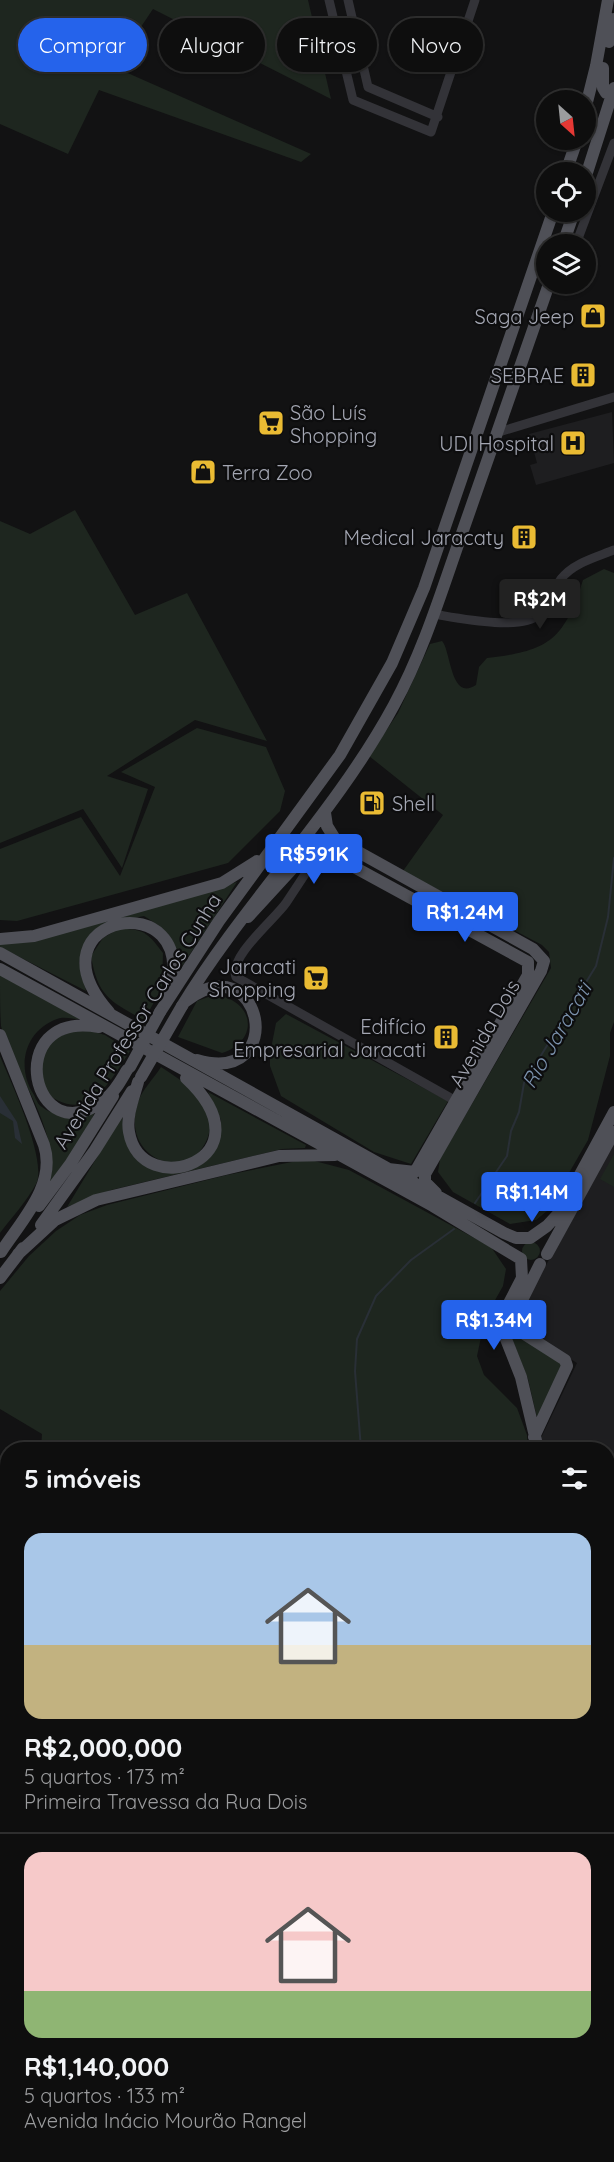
<!DOCTYPE html>
<html lang="pt">
<meta charset="utf-8">
<style>
:root{--surface:#0e0e0e;--page:#1c1c1c;--text:#f1f3f6;--muted:#9b9c9e;--line:#2e2e2e;--accent:#2563eb}
body{margin:0;font-family:Quicksand,sans-serif;background:var(--page);color:var(--text);height:100vh;display:flex;flex-direction:column;font-size:22px;white-space:nowrap}
*{box-sizing:border-box;margin:0}
p{font-size:20px;color:var(--muted)}
.icon{flex:none;width:33px;height:33px;fill:none;stroke:currentColor;stroke-width:2;stroke-linecap:round;stroke-linejoin:round}
.map{position:relative;flex:1;overflow:hidden}
.panel{position:absolute;left:0px;top:1442px;width:615px;height:722px;display:flex;flex-direction:column;background:var(--surface);border-radius:24px 24px 0 0;box-shadow:0 2px 4px #0004,0 0 0 2px var(--line)}
.panel>*{flex:none}
.guide{position:absolute;left:18px;top:18px;width:579px;height:54px;display:flex;gap:12px}
.needle{width:39px;rotate:153deg}
.buttons{position:absolute;left:536px;top:90px;display:grid;gap:12px}
.buttons a{display:grid;place-items:center;width:60px;height:60px;border-radius:50%;background:var(--surface);box-shadow:0 2px 4px #0004,0 0 0 2px var(--line);font-size:30px}
.price{position:absolute;translate:-50% -51px;padding:0 14px;border-radius:6px;background:var(--accent);color:#fff;font-size:20px;line-height:39px;filter:drop-shadow(0 2px 3px #0008)}
.price::after{content:'';position:absolute;left:50%;top:36px;width:18px;height:14px;margin-left:-9px;background:inherit;clip-path:polygon(0 0,100% 0,50% 100%)}
.price.active{background:#222;color:#fff}
ul{padding:0;list-style:none}
li{display:grid;align-content:center;gap:12px;height:318px;padding:0 24px}
li+li{border-top:2px solid var(--line)}
li span{display:grid;place-items:center;height:186px;border-radius:18px;color:#555}
li>.icon{margin-inline-start:auto}
span .icon{width:108px;height:108px;fill:#fffc;stroke-width:1}
li b{font-size:26px}
h2{display:flex;justify-content:space-between;align-items:center;height:72px;padding:0 24px;font-size:26px}
.tag{padding:0 21px;border-radius:27px;background:var(--surface);box-shadow:0 2px 4px #0004,0 0 0 2px var(--line);font-size:21px;line-height:54px}
.tag.active{background:var(--accent);color:#fff}
.map>svg:first-child{display:block}
</style>
<div class="map">
<svg width="614" height="2162" viewBox="0 0 614 2162">
<rect width="100%" height="100%" fill="#121213"/>
<path fill="#1e1e20" d="M612 412 614 463 536 485 530 465 537 463 529 434Z
M614 1142V1500L608 1503V1449H547L541 1438 577 1363 522 1328 518 1316Z"/>
<path fill="#1e261f" d="M0 0H308L331 99 153 9 114 67 311 154 301 162 99 90 68 154 0 124Z
M75 510 135 615 187 593 267 741 195 720 107 776 148 789 122 868 83 809 0 843V521L30 534Z
M604 569 614 573V1022L610 1033V1056L588 1140 547 1211 536 1220 510 1224 453 1192 438 1172 440 1159 551 968 549 952 542 945 403 871 443 815 369 756 398 713 430 644 442 641C451 650 450 702 476 685L479 667 487 658C549 651 564 640 583 580Z
M197 728 266 747 285 791 280 811 228 863 17 921 0 920V849L81 817 120 876 155 787 121 772Z
M237 882 177 974C176 939 173 934 144 916L103 924 91 933 79 962 86 991 0 947V943L164 904Z
M118 929C144 928 148 933 163 953L162 988 144 1020C110 1001 98 997 91 956L103 938Z
M0 974 80 1019C73 1019 63 1016 57 1019 24 1031 16 1068 34 1095 36 1099 38 1105 42 1107 58 1119 78 1116 95 1111L87 1132 47 1188C66 1135 14 1075 1 1026 0 1011 0 990 0 974Z
M214 995C254 999 261 1040 222 1053L178 1037 197 1001Z
M286 1014 448 1101 411 1164 374 1152 281 1096 270 1066V1054L276 1023Z
M81 1028 105 1035 130 1051C106 1088 85 1128 40 1088L38 1045Z
M0 1056C10 1080 48 1161 36 1184 27 1201 12 1217 0 1233Z
M161 1067C176 1077 194 1088 204 1103 210 1111 212 1124 209 1133 195 1187 118 1162 138 1102 142 1090 154 1078 161 1067Z
M208 1092 306 1145 305 1148 282 1149 111 1190 67 1207 122 1116C129 1160 132 1156 171 1172L219 1139 221 1120Z
M614 1154V1187L600 1179Z
M307 1159 349 1170 491 1247 506 1269 503 1286 485 1318 477 1356 484 1375 517 1408 527 1435 528 1449H41L42 1434 0 1409V1291L29 1256 56 1231 80 1215 107 1205 227 1175Z
M522 1251a9 9 0 1 1 18 0a9 9 0 1 1-18 0Z
M511 1326 563 1364 537 1418 528 1379 509 1331Z
M0 1544 7 1546V1579L5 1581 0 1578Z
M608 1599 614 1611V1660L608 1663Z
M7 1836V2060L0 2043V1840Z
M608 2130 614 2131V2162H260L256 2156H608Z
M57 2156H112C92 2162 77 2162 57 2156Z"/>
<path fill="#292f36" d="M0 1096 17 1122 22 1144 15 1138 13 1121 0 1113Z"/>
<g fill="none" stroke-linecap="round" stroke-linejoin="round">
<path stroke="#292f36" stroke-width="2" d="M475 1203 507 1156 511 1131 519 1112 524 1083 596 966 608 917 614 858
M361 1449 355 1371 357 1339 376 1296 411 1260 454 1229"/>
<path stroke="#333338" stroke-width="9" d="M329 0 353 100 431 132 475 0
M348 0 368 87 438 117
M576 244 614 143
M499 432 614 397
M433 614C458 618 519 631 539 615 551 606 553 590 561 579 573 563 597 557 614 550
M321 849C310 867 298 885 286 903 275 919 228 957 236 977L456 1101
M608 1513 614 1509
M608 1924 614 1921"/>
<path stroke="#4f5057" stroke-width="12" d="M609 42 614 19
M603 68V88L606 93 614 94
M585 110 596 66 608 0
M566 172 577 140
M585 179 614 88
M563 244 574 212
M325 813 327 826 335 839 533 949 544 961 541 971 425 1174V1182L436 1193
M248 917 304 856 321 849 528 962V975L415 1172 388 1169
M0 939 34 936 222 883 257 861
M0 953 504 1233 516 1238H529
M0 969 433 1206 521 1259
M186 1001C262 942 290 1087 197 1060
M182 1006C246 901 335 814 394 705 423 652 441 593 461 536 490 452 520 368 549 284
M109 1012C23 914 202 882 169 993
M160 1012 219 921 340 755 392 663 424 588 553 212
M99 1027C0 1009 32 1158 105 1099 115 1092 121 1080 127 1070
M0 1035 44 1145C57 1185 21 1221 1 1252
M138 1082C134 1097 126 1116 129 1132 141 1203 273 1159 186 1078
M39 1206 71 1163 113 1096
M41 1225 95 1150 132 1091
M530 1238 547 1226 559 1213 614 1112
M18 1254 55 1220 96 1200 279 1156 335 1155
M547 1254 614 1132
M521 1259 522 1278 505 1311 502 1329 521 1377 538 1449
M0 1278 23 1248
M534 1437 567 1366 565 1360 518 1330 514 1323 515 1314 540 1264
M608 1577 614 1589
M608 1939 614 1936
M608 1955 614 1952
M124 2162 139 2156
M159 2162 173 2156"/>
<path stroke="#4f5057" stroke-width="12" d="M130 1067 160 1012
M141 1077 182 1006"/>
</g>
<defs>
<symbol id="shop-square" viewBox="-11 -11 22 22"><rect x="-9" y="-9" width="18" height="18" rx="4" fill="#eabb33" stroke="#0d0d0e"/><path d="M-5-2.5h2.3a2.7 3.5 0 0 1 5.4 0H5L5.5 6h-11ZM-1.5-2.5h3a1.5 2.3 0 0 0-3 0Z" fill="#111"/></symbol>
<symbol id="building-square" viewBox="-11 -11 22 22"><rect x="-9" y="-9" width="18" height="18" rx="4" fill="#eabb33" stroke="#0d0d0e"/><path d="M-4-6H4V6H1V3H-1V6H-4ZM-2.5-4.3h1.7v1.8h-1.7ZM.8-4.3h1.7v1.8H.8ZM-2.5-1h1.7V.8h-1.7ZM.8-1h1.7V.8H.8Z" fill="#111"/></symbol>
<symbol id="supermarket-square" viewBox="-11 -11 22 22"><rect x="-9" y="-9" width="18" height="18" rx="4" fill="#eabb33" stroke="#0d0d0e"/><path d="M-6-5.5h2.5l.6 2H6L4.5 2H-2.5L-4.4-4H-6ZM-1.5 3.2a1.3 1.3 0 1 0 .1 0ZM3 3.2a1.3 1.3 0 1 0 .1 0Z" fill="#111"/></symbol>
<symbol id="hospital-square" viewBox="-11 -11 22 22"><rect x="-9" y="-9" width="18" height="18" rx="4" fill="#eabb33" stroke="#0d0d0e"/><path d="M-5-5h3v3.5h4V-5h3V5h-3V1.5h-4V5h-3Z" fill="#111"/></symbol>
<symbol id="fuel-square" viewBox="-11 -11 22 22"><rect x="-9" y="-9" width="18" height="18" rx="4" fill="#eabb33" stroke="#0d0d0e"/><path d="M-5.5-6h7V0h2V4h1.3V-2.5L3-4.5l.8-.8L6-3V5H2.5V1h-1V6h-7ZM-4.2-4.7v3.2H.2V-4.7Z" fill="#111"/></symbol>
</defs>
<g fill-rule="evenodd">
<use href="#shop-square" x="578" y="301" width="30" height="30"/>
<use href="#building-square" x="568" y="360" width="30" height="30"/>
<use href="#supermarket-square" x="256" y="408" width="30" height="30"/>
<use href="#hospital-square" x="558" y="428" width="30" height="30"/>
<use href="#shop-square" x="188" y="457" width="30" height="30"/>
<use href="#building-square" x="509" y="522" width="30" height="30"/>
<use href="#fuel-square" x="357" y="788" width="30" height="30"/>
<use href="#supermarket-square" x="301" y="963" width="30" height="30"/>
<use href="#building-square" x="431" y="1022" width="30" height="30"/>
</g>
<g text-anchor="middle" dominant-baseline="central" stroke-width="4.5" stroke-linejoin="round" paint-order="stroke">
<g font-size="20" fill="#a4a7b3" stroke="#0d0d0e" text-anchor="end">
<text x="574" y="316">Saga Jeep</text>
<text x="564" y="375">SEBRAE</text>
<text x="290" y="412" text-anchor="start">São Luís<tspan x="290" dy="23">Shopping</tspan></text>
<text x="554" y="443">UDI Hospital</text>
<text x="222" y="472" text-anchor="start">Terra Zoo</text>
<text x="504" y="537">Medical Jaracaty</text>
<text x="392" y="803" text-anchor="start">Shell</text>
<text x="296" y="966">Jaracati<tspan x="296" dy="23">Shopping</tspan></text>
<text x="426" y="1026">Edifício<tspan x="426" dy="23">Empresarial Jaracati</tspan></text>
</g>
<g font-size="20" fill="#a4a7b3" stroke="#0d0d0e">
<text transform="translate(137 1021) rotate(-58)">Avenida Professor Carlos Cunha</text>
<text transform="translate(484 1033) rotate(-60)">Avenida Dois</text>
</g>
<g font-size="21" font-style="italic" fill="#7b92ad" stroke="#0d0d0e">
<text transform="translate(556 1035) rotate(-60)">Rio Jaracati</text>
</g>
</g>
</svg>
<div class="buttons">
<a><svg class="needle" viewBox="-14 -14 28 28"><path d="M0-13l5 13h-10z" fill="#e53935"/><path d="M0 13l5-13h-10z" fill="#9b9c9e"/></svg></a>
<a><svg class="icon" aria-label="locate" viewBox="0 0 24 24"><circle cx="12" cy="12" r="6"/><path d="M12 2v4M12 18v4M2 12h4M18 12h4"/></svg></a>
<a><svg class="icon" aria-label="layers" viewBox="0 0 24 24"><path d="M12 4l9 5-9 5-9-5zM3 14l9 5 9-5"/></svg></a>
</div>
<b class="price active" style="left:540px;top:630px">R$2M</b>
<b class="price" style="left:314px;top:885px">R$591K</b>
<b class="price" style="left:465px;top:943px">R$1.24M</b>
<b class="price" style="left:532px;top:1223px">R$1.14M</b>
<b class="price" style="left:494px;top:1351px">R$1.34M</b>
<div class="guide">
<a class="tag active">Comprar</a>
<a class="tag">Alugar</a>
<a class="tag">Filtros</a>
<a class="tag">Novo</a>
</div>
<section class="panel">
<h2>5 imóveis<svg class="icon" aria-label="filters" viewBox="0 0 24 24"><path d="M4 7h16M4 17h16"/><circle cx="9" cy="7" r="2"/><circle cx="15" cy="17" r="2"/></svg></h2>
<ul>
<li><span style="background:linear-gradient(#a9c7e8 60%,#c2b280 0)"><svg class="icon" aria-label="home" viewBox="0 0 24 24"><path d="M3 11l9-7 9 7M6 9v11h12V9"/></svg></span><div><b>R$2,000,000</b><p>5 quartos · 173 m²</p><p>Primeira Travessa da Rua Dois</p></div></li>
<li><span style="background:linear-gradient(#f6c9c9 75%,#8fb573 0)"><svg class="icon" aria-label="home" viewBox="0 0 24 24"><path d="M3 11l9-7 9 7M6 9v11h12V9"/></svg></span><div><b>R$1,140,000</b><p>5 quartos · 133 m²</p><p>Avenida Inácio Mourão Rangel</p></div></li>
</ul>
</section>
</div>
